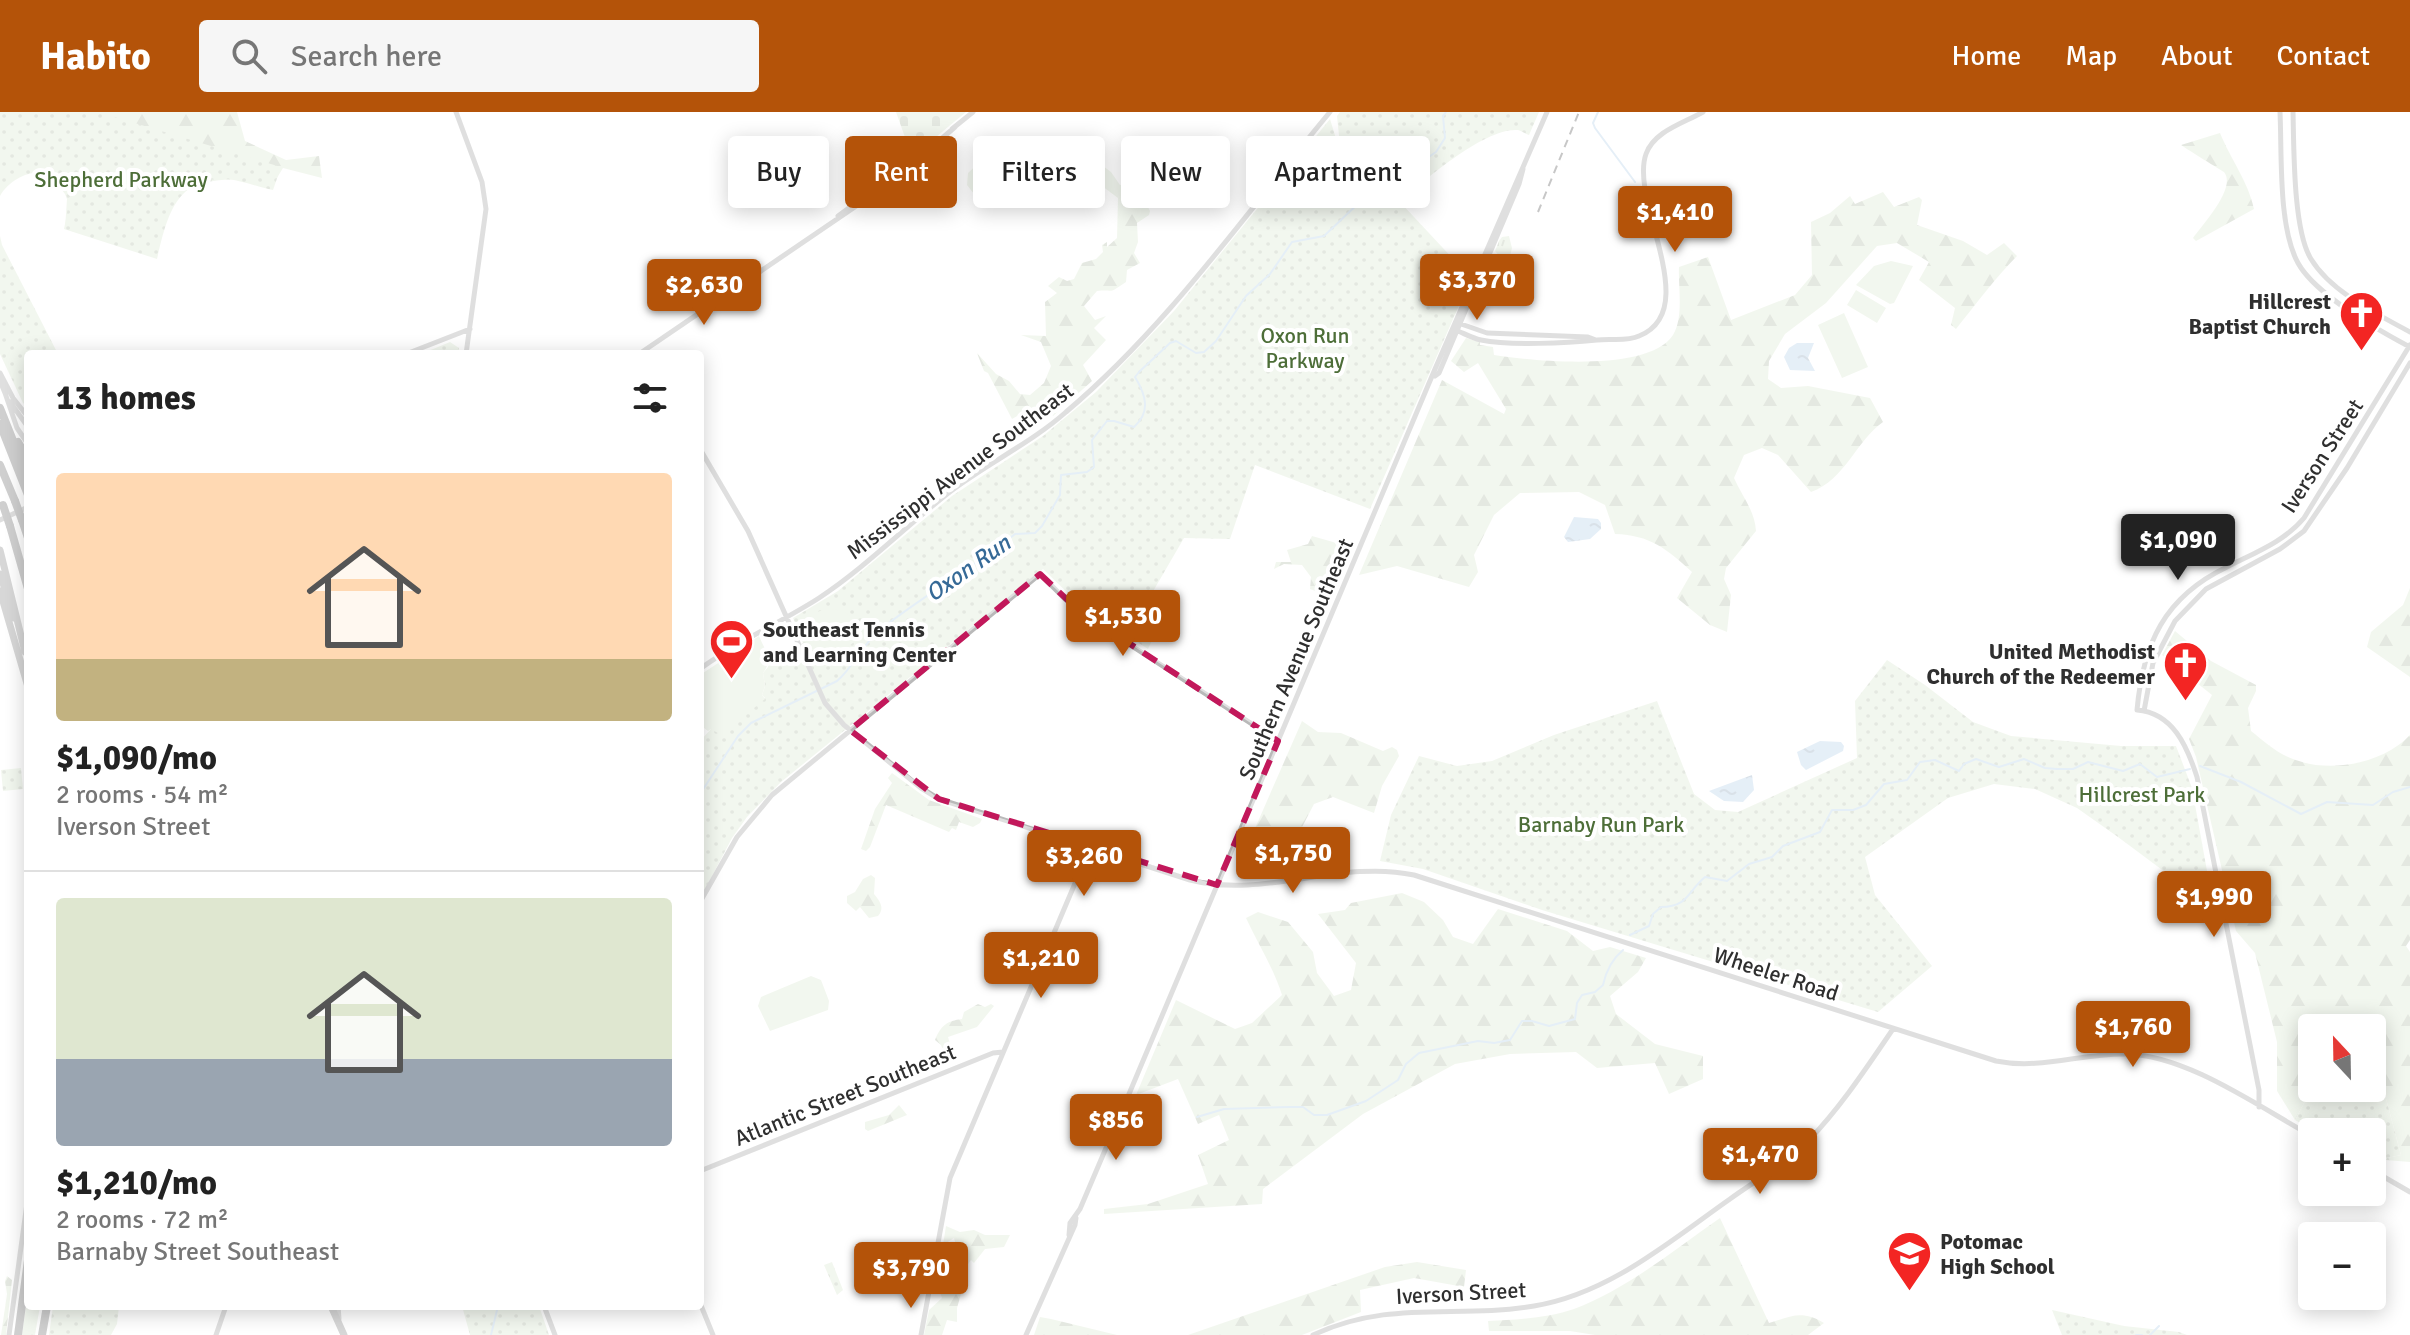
<!DOCTYPE html>
<meta charset="utf-8">
<style>
:root{--surface:#fff;--page:#f6f6f6;--text:#222;--muted:#767676;--line:#e0e0e0;--accent:#b45309}
body{margin:0;font-family:Signika,sans-serif;background:var(--page);color:var(--text);height:100vh;display:flex;flex-direction:column;font-size:30px;white-space:nowrap}
*{box-sizing:border-box;margin:0}
p{font-size:26px;color:var(--muted)}
.icon{flex:none;width:44px;height:44px;fill:none;stroke:currentColor;stroke-width:2;stroke-linecap:round;stroke-linejoin:round}
.map{position:relative;flex:1;overflow:hidden}
.panel{position:absolute;left:24px;top:238px;width:680px;height:960px;display:flex;flex-direction:column;background:var(--surface);border-radius:8px;box-shadow:0 4px 20px #0003}
.panel>*{flex:none}
.hud{position:absolute;left:728px;top:24px;width:760px;height:72px;display:flex;gap:16px}
.needle{width:52px;rotate:338deg}
.buttons{position:absolute;left:2298px;top:902px;display:grid;gap:16px}
.buttons a{display:grid;place-items:center;width:88px;height:88px;border-radius:8px;background:var(--surface);box-shadow:0 4px 20px #0003;font-size:40px}
.price{position:absolute;translate:-50% -68px;padding:0 18px;border-radius:8px;background:var(--accent);color:#fff;font-size:26px;line-height:52px;filter:drop-shadow(0 2px 4px #0008)}
.price::after{content:'';position:absolute;left:50%;top:48px;width:24px;height:18px;margin-left:-12px;background:inherit;clip-path:polygon(0 0,100% 0,50% 100%)}
.price.current{background:#222;color:#fff}
ul{padding:0;list-style:none}
li{display:grid;align-content:center;gap:16px;height:424px;padding:0 32px}
li+li{border-top:2px solid var(--line)}
li span{display:grid;place-items:center;height:248px;border-radius:8px;color:#555}
li>.icon{margin-inline-start:auto}
span .icon{width:144px;height:144px;fill:#fffc;stroke-width:1}
li b{font-size:34px}
h2{display:flex;justify-content:space-between;align-items:center;height:96px;padding:0 32px;font-size:34px}
.pill{padding:0 28px;border-radius:8px;background:var(--surface);box-shadow:0 4px 20px #0003;font-size:28px;line-height:72px}
.pill.current{background:var(--accent);color:#fff}
header{display:flex;align-items:center;gap:48px;box-sizing:border-box;height:112px;padding:0 40px;background:var(--accent);color:#fff}
header strong{font-size:38px}
nav{display:flex;gap:44px;margin-inline-start:auto;font-size:28px}
.search{width:560px;height:72px;background:var(--page);display:flex;align-items:center;gap:20px;box-sizing:border-box;padding:0 28px;border-radius:8px;color:var(--muted);font-size:30px}
.map>svg:first-child{display:block}
</style>
<header>
<strong>Habito</strong>
<div class="search"><svg class="icon" aria-label="search" viewBox="0 0 24 24"><circle cx="10" cy="10" r="6"/><path d="M15 15l6 6"/></svg>Search here</div>
<nav><a>Home</a><a>Map</a><a>About</a><a>Contact</a></nav>
</header>
<div class="map">
<svg width="2410" height="1223" viewBox="0 0 2410 1223">
<defs>
<pattern id="grass-tufts" width="24" height="20" patternUnits="userSpaceOnUse" patternTransform="scale(2)"><rect width="24" height="20" fill="#e3eddb"/><path d="M3 7l-1-3M5 7V3M7 7l1-3M15 17l-1-3M17 17v-4M19 17l1-3" fill="none" stroke="#c3ccbc"/></pattern>
<pattern id="forest-firs" width="22" height="20" patternUnits="userSpaceOnUse" patternTransform="scale(2)"><rect width="22" height="20" fill="#e3eddb"/><path d="M5 1l3.5 6h-7zM16 11l3.5 6h-7z" fill="#c3ccbc"/></pattern>
<pattern id="cemetery-stones" width="16" height="16" patternUnits="userSpaceOnUse" patternTransform="scale(2)"><rect width="16" height="16" fill="#e3eddb"/><path d="M2 7V4a2 2 0 0 1 4 0v3zM10 15v-3a2 2 0 0 1 4 0v3z" fill="#c3ccbc"/></pattern>
<pattern id="park-dots" width="8" height="8" patternUnits="userSpaceOnUse" patternTransform="scale(2)"><rect width="8" height="8" fill="#e3eddb"/><path d="M2 2h.1M6 6h.1" fill="none" stroke="#c3ccbc" stroke-width="1.8" stroke-linecap="round"/></pattern>
<pattern id="water-ripples" width="26" height="14" patternUnits="userSpaceOnUse" patternTransform="scale(2)"><rect width="26" height="14" fill="#c6dbee"/><path d="M2 4q2-2 4 0t4 0M15 11q2-2 4 0t4 0" fill="none" stroke="#aabccc"/></pattern>
</defs>
<rect width="100%" height="100%" fill="#fff"/>
<path fill="url(#grass-tufts)" d="M1504 117 1499 129 1502 125 1509 124 1512 136 1510 144 1500 145 1495 139Z"/>
<path fill="url(#forest-firs)" d="M0 0H237L245 29 286 48 319 44 322 66 283 56 275 69C246 68 218 64 191 75L108 130 65 117 67 87 65 82 55 69 41 61Z
M2220 21C2231 48 2248 69 2254 97L2196 129 2193 126C2202 113 2237 76 2224 60 2221 58 2188 38 2181 33Z
M1097 42 1102 45 1103 54 1111 60 1120 73 1135 70 1150 99 1149 103 1137 111 1138 130 1134 141 1140 151 1127 158 1126 170C1107 183 1116 177 1097 179L1084 194 1095 208 1106 204 1094 216 1106 228 1083 253 1092 269 1053 304C1037 293 1028 297 1012 307L988 261 984 259 977 241 996 262 1009 269 1020 282 1030 283 1044 271 1051 254 1041 230 1021 223 1046 224 1045 190 1057 181 1048 174 1059 165 1067 169 1074 167 1082 151 1096 147 1103 140 1102 133 1107 130V135L1117 126 1118 86 1098 71 1097 55 1089 43Z
M1883 80 1894 95 1919 85 1922 88 1917 113 1963 129 1987 143 2004 131 2017 144C1995 166 1976 192 1956 217L1951 213 1955 196 1919 168 1929 150 1897 131 1877 134 1826 191 1785 222 1769 249 1768 267 1781 276 1808 274 1870 286 1883 310C1856 329 1845 368 1811 380L1778 343 1762 336 1744 343 1734 366C1742 384 1755 399 1756 419L1726 456 1724 467 1731 483 1727 520 1710 513 1677 486 1692 460C1667 437 1650 423 1615 422L1605 393 1579 380 1520 381 1494 403 1474 443 1478 460 1469 475 1397 454 1359 463 1442 268 1504 302 1506 297 1478 251 1464 260 1451 249 1466 226 1480 230V233L1493 235 1494 243C1534 249 1648 261 1673 223 1684 205 1678 175 1679 155L1708 145 1731 208 1795 183 1812 163 1811 110 1830 101 1850 84 1855 92Z
M1312 424 1333 430 1342 434 1343 441 1350 442 1332 485 1310 477 1311 465 1302 453 1284 452 1274 457 1276 450H1291L1287 438 1308 432Z
M2410 476V565L2367 535 2371 520 2403 493Z
M2175 519 2211 549 2256 573V579L2248 596 2251 619C2266 631 2280 644 2299 649 2334 661 2385 650 2410 623V828L2406 834 2410 840V1050L2386 1048 2387 1046 2401 1043 2372 934V916H2312V943L2305 957 2309 982 2295 1008 2277 979V930L2255 841 2236 819 2196 645 2189 627 2212 583 2162 543Z
M1302 609 1318 620 1341 621 1383 639 1392 635 1397 638 1399 644 1382 674 1374 701 1333 685 1314 692 1297 725 1290 747 1299 754 1300 763H1284L1262 734 1249 730Z
M892 661 929 688 982 707 980 711 973 715 959 710 956 718 952 716 949 720 886 693 870 735 866 739 861 737 875 697 892 671 888 666Z
M871 763 875 766 874 782C880 789 885 796 878 804L869 806 860 795 856 799 847 791V784L855 780 863 767Z
M1402 781 1424 790 1443 808 1453 825 1473 832 1498 797 1567 819 1593 839 1610 835 1646 846 1638 860 1610 884 1616 902 1655 932 1703 944V967L1669 982 1655 951 1597 956 1576 940 1510 942 1455 952 1363 1002 1263 1077 1262 1092 1104 1102V1097L1148 1092 1208 1072 1198 1043 1229 1028 1219 1003 1198 1012 1178 967 1136 983 1176 888 1235 917 1252 911 1282 883C1274 857 1258 832 1246 806L1258 800 1288 810 1313 840 1317 861 1334 884 1351 878 1356 851 1318 802 1345 798 1351 791Z
M978 892 985 895 991 892 994 894 977 915 948 925 955 948 941 955 945 943 941 933 935 928C941 913 947 909 962 907L964 900Z
M899 993 907 1003 868 1019 865 1017V1010L889 1003Z
M1720 1106 1769 1211C1792 1204 1802 1198 1824 1211L1808 1223H1595L1570 1219H1489L1488 1209C1515 1208 1548 1206 1574 1197 1627 1177 1674 1138 1720 1106Z
M946 1114 960 1120 974 1118 985 1123H1010L1004 1135 985 1137 974 1151 971 1148 963 1159 965 1168 957 1196V1210L947 1208 942 1223H924L929 1198 942 1186C939 1175 934 1169 942 1158H951L952 1140 957 1137 954 1126 943 1133Z
M1417 1150 1466 1158 1464 1175 1414 1166 1360 1178 1361 1200 1302 1223H1188L1385 1155Z
M7 1164 12 1168 6 1223H1L7 1182 5 1169Z
M28 1181V1194H40L35 1223H22Z
M1040 1205 1051 1207 1117 1223H1034Z"/>
<path fill="url(#cemetery-stones)" d="M896 0H966L912 45Z"/>
<path fill="url(#park-dots)" d="M0 0H98L281 55 273 78C257 75 239 67 223 67 174 66 166 110 157 147L64 117C66 107 69 95 67 86 59 48 16 57 0 84Z
M1340 0H1539L1529 23C1525 22 1522 19 1518 18 1485 15 1423 69 1400 90L1471 166 1370 397 1255 353 1230 427 1184 426 1141 500 1161 509 1148 537 1078 491 1043 457 781 670 747 705 732 726 700 787V629L711 617 765 586 762 583 765 574 763 561 768 555 769 546 803 531 793 506 838 479 952 384 1043 324 1096 280 1174 199 1330 7 1341 43 1337 4Z
M0 124 2 133 58 242H28V295L23 291 0 242Z
M450 230 459 236V242H421Z
M1887 548 1925 573 1973 610 2011 624 2121 634H2176L2192 676 2213 792 2188 791 2169 763 2118 725 2077 696 2035 677 1994 672 1948 686 1865 745 1875 783 1932 854 1878 900 1542 798 1423 757 1380 749 1391 703 1419 644 1457 654 1492 649 1554 623 1657 589 1694 682 1715 698 1738 700 1857 646 1855 589Z
M21 656 23 677 3 679 1 658Z
M2372 934 2401 1043 2387 1046 2382 1056 2372 1051V1020H2317L2295 1008 2309 982 2305 957 2312 943V976H2372Z
M832 1150 843 1178 837 1183 824 1153Z
M53 1194H119L117 1212 111 1223H49Z
M462 1194H539L549 1223H470Z
M2052 1198 2124 1214 2179 1220 2187 1223H2062Z"/>
<path fill="#e3eddb" d="M1009 32 1025 50 977 92 975 90 978 87 967 73 968 61 996 35Z
M1891 149 1913 154 1894 191 1890 192 1856 173 1874 154Z
M1856 178 1886 196 1877 211 1847 193Z
M1844 201 1868 255 1842 266 1818 213Z
M825 497C845 496 857 505 861 524L828 552 824 551 812 535 803 512 815 501Z
M759 524C765 538 773 549 763 561L765 574 762 583 765 587 721 623 711 617 708 619 700 613V563Z
M811 864 821 868 829 889 828 898 770 919 758 894 761 885Z"/>
<path fill="url(#water-ripples)" d="M1797 231H1814L1808 246 1815 259 1790 258 1784 245 1789 236Z
M1574 405 1598 407 1601 411V417L1590 427 1568 430 1564 425Z
M1820 629 1841 630 1844 634 1843 639 1806 658 1801 653 1797 640Z
M1752 663 1754 678 1743 690 1724 689 1709 679Z"/>
<g fill="none" stroke-linecap="round" stroke-linejoin="round">
<path stroke="#c6dbee" stroke-width="2" d="M1598 0 1593 11 1595 16 1635 70
M2200 654 2241 670 2301 702 2327 690 2373 693 2393 680 2410 675
M700 682 738 624 751 611 837 569C854 555 862 532 881 517 924 483 973 456 1015 422L1035 421 1042 414 1060 383 1061 363 1087 360 1094 355 1092 328 1107 309H1114L1134 315C1151 300 1146 283 1135 265L1139 260 1170 231 1176 229 1196 241 1204 240 1216 229 1246 184 1270 162 1292 130 1324 124 1362 88 1361 65 1367 38 1372 35 1417 53 1436 40 1445 26 1443 4 1446 0
M1630 823 1649 814 1653 802 1661 795C1688 795 1687 780 1705 765L1727 769 1749 752 1772 745 1783 734 1820 720 1832 698H1853L1866 693 1884 672 1907 668 1920 650 1935 648 1959 659 1964 652 1976 647 1999 655 2024 647 2045 656 2057 657H2073L2088 650 2123 659 2140 652 2157 665 2190 657
M1197 1005 1224 997 1290 995H1303L1314 1003H1327L1366 989 1398 968 1406 952 1419 941 1478 929 1494 931 1510 928 1522 909H1532L1549 914 1575 907 1577 891 1582 883 1595 880 1603 873C1606 859 1612 847 1623 838
M491 1223 498 1194
M2136 1223H2142
M2150 1223 2159 1214"/>
<path stroke="#b9b9b9" stroke-width="5" d="M456 0 482 70 486 97 466 242
M2280 0C2282 42 2278 115 2298 151 2315 182 2378 218 2410 235
M2293 0C2294 36 2293 118 2311 147 2331 180 2377 202 2410 220
M952 17 973 0
M838 104 917 46
M1461 212 1487 221 1588 225 1596 228
M1453 217C1462 220 1471 226 1481 228 1510 234 1568 231 1597 228 1611 226 1626 230 1639 224 1704 198 1629 89 1646 42 1654 19 1684 11 1703 0
M406 242 470 217
M639 242 893 69 955 15
M0 261 13 286 28 305
M1435 264 1439 261 1519 72 1523 57
M0 269 5 281
M4 278 17 316 28 332
M10 290 28 315
M700 337 748 419 825 591 844 613 921 676 939 687 1190 768C1265 787 1340 747 1414 763L1996 949C2041 958 2082 941 2126 942 2187 943 2259 995 2312 1024
M0 408 28 395
M700 557C738 529 780 511 819 486 866 455 907 413 951 379 988 351 1031 331 1066 300 1168 214 1245 102 1330 0
M2144 599 2153 551 2175 509 2206 477 2280 437 2304 419 2347 356 2410 251
M700 790 737 725 772 683 1040 462 1065 487 1101 514 1278 629
M2259 995V978L2197 665C2187 634 2173 601 2137 598 2143 532 2164 485 2227 455 2254 441 2284 430 2304 406L2410 233
M2372 1058 2410 1080
M700 1059 993 941 1003 940
M1069 1123 1070 1111 1080 1097 1129 982 1435 257 1547 0
M700 1191 713 1223
M338 1194 339 1207
M544 1194 555 1223
M9 1223 28 1084
M216 1223 226 1194
M921 1223 950 1066 1090 736
M1026 1223 1075 1113 1076 1106
M1313 1223C1390 1187 1456 1207 1534 1194 1609 1182 1670 1129 1730 1087 1756 1068 1786 1052 1808 1029 1841 995 1867 955 1893 917"/>
<path stroke="#a7a7a7" stroke-width="7" d="M0 438 25 540
M0 462 14 506
M0 479 28 575
M331 1194 344 1223"/>
<path stroke="#969696" stroke-width="8" d="M0 296 28 366
M0 312 28 383
M18 330 28 347
M0 353 15 389
M22 408 28 426
M10 414 28 477
M18 1223 28 1148
M42 1223 47 1194"/>
<path stroke="#848484" stroke-width="2" stroke-dasharray="8 6" stroke-linecap="butt" d="M1538 100 1579 0"/>
<path stroke="#969696" stroke-width="8" d="M15 389 22 408
M3 393 10 414"/>
</g>
<path d="M0 0H2410V1223H0ZM1040 462 1077 497 1278 629 1217 773 939 687 850 618Z" fill="#fff" fill-opacity=".55" fill-rule="evenodd"/>
<path fill="none" stroke="#c2185b" stroke-width="6" stroke-dasharray="16 10" stroke-linejoin="round" d="M1040 462 1077 497 1278 629 1217 773 939 687 850 618Z"/>
<defs>
<symbol id="church-pin" viewBox="-11 -11 22 30"><path d="M0 17L-7.5 6A9.5 9.5 0 1 1 7.5 6Z" fill="#f32523" stroke="#fff"/><path d="M-1.2-6h2.4v3.5h3.3v2.4h-3.3V6h-2.4V-.1h-3.3v-2.4h3.3Z" fill="#fff"/></symbol>
<symbol id="stadium-pin" viewBox="-11 -11 22 30"><path d="M0 17L-7.5 6A9.5 9.5 0 1 1 7.5 6Z" fill="#f32523" stroke="#fff"/><path d="M0-5a6.5 5 0 1 0 0 10a6.5 5 0 1 0 0-10ZM-3.5-1.8h7v3.6h-7Z" fill="#fff"/></symbol>
<symbol id="school-pin" viewBox="-11 -11 22 30"><path d="M0 17L-7.5 6A9.5 9.5 0 1 1 7.5 6Z" fill="#f32523" stroke="#fff"/><path d="M0-5L7-2L0 1L-7-2ZM-4 1L0 2.5L4 1V4Q0 6-4 4Z" fill="#fff"/></symbol>
</defs>
<g fill-rule="evenodd">
<use href="#church-pin" x="2336" y="176" width="51" height="69"/>
<use href="#stadium-pin" x="706" y="504" width="51" height="69"/>
<use href="#church-pin" x="2160" y="526" width="51" height="69"/>
<use href="#school-pin" x="1884" y="1116" width="51" height="69"/>
</g>
<g text-anchor="middle" dominant-baseline="central" stroke-width="8" stroke-linejoin="round" paint-order="stroke">
<g font-size="22" fill="#4d6e38" stroke="#fff">
<text x="121" y="67">Shepherd Parkway</text>
<text x="1305" y="223">Oxon Run<tspan x="1305" dy="25">Parkway</tspan></text>
<text x="2142" y="682">Hillcrest Park</text>
<text x="1601" y="712">Barnaby Run Park</text>
</g>
<g font-size="22" font-weight="bold" fill="#2f2f2f" stroke="#fff" text-anchor="end">
<text x="2331" y="189">Hillcrest<tspan x="2331" dy="25">Baptist Church</tspan></text>
<text x="763" y="517" text-anchor="start">Southeast Tennis<tspan x="763" dy="25">and Learning Center</tspan></text>
<text x="2155" y="539">United Methodist<tspan x="2155" dy="25">Church of the Redeemer</tspan></text>
<text x="1940" y="1129" text-anchor="start">Potomac<tspan x="1940" dy="25">High School</tspan></text>
</g>
<g font-size="22" fill="#2f2f2f" stroke="#fff">
<text transform="translate(2322 344) rotate(-57)">Iverson Street</text>
<text transform="translate(960 359) rotate(-37)">Mississippi Avenue Southeast</text>
<text transform="translate(1296 547) rotate(-67)">Southern Avenue Southeast</text>
<text transform="translate(1776 862) rotate(18)">Wheeler Road</text>
<text transform="translate(845 983) rotate(-22)">Atlantic Street Southeast</text>
<text transform="translate(1461 1181) rotate(-3)">Iverson Street</text>
</g>
<g font-size="24" font-style="italic" fill="#366a97" stroke="#fff">
<text transform="translate(968 456) rotate(-35)">Oxon Run</text>
</g>
</g>
</svg>
<div class="buttons">
<a><svg class="needle" viewBox="-14 -14 28 28"><path d="M0-13l5 13h-10z" fill="#e53935"/><path d="M0 13l5-13h-10z" fill="#767676"/></svg></a>
<a>+</a>
<a>−</a>
</div>
<b class="price" style="left:1675px;top:142px">$1,410</b>
<b class="price" style="left:1477px;top:210px">$3,370</b>
<b class="price" style="left:704px;top:215px">$2,630</b>
<b class="price current" style="left:2178px;top:470px">$1,090</b>
<b class="price" style="left:1123px;top:546px">$1,530</b>
<b class="price" style="left:1293px;top:783px">$1,750</b>
<b class="price" style="left:1084px;top:786px">$3,260</b>
<b class="price" style="left:2214px;top:827px">$1,990</b>
<b class="price" style="left:1041px;top:888px">$1,210</b>
<b class="price" style="left:2133px;top:957px">$1,760</b>
<b class="price" style="left:1116px;top:1050px">$856</b>
<b class="price" style="left:1760px;top:1084px">$1,470</b>
<b class="price" style="left:911px;top:1198px">$3,790</b>
<div class="hud">
<a class="pill">Buy</a>
<a class="pill current">Rent</a>
<a class="pill">Filters</a>
<a class="pill">New</a>
<a class="pill">Apartment</a>
</div>
<section class="panel">
<h2>13 homes<svg class="icon" aria-label="filters" viewBox="0 0 24 24"><path d="M4 7h16M4 17h16"/><circle cx="9" cy="7" r="2"/><circle cx="15" cy="17" r="2"/></svg></h2>
<ul>
<li><span style="background:linear-gradient(#ffd9b3 75%,#c2b280 0)"><svg class="icon" aria-label="home" viewBox="0 0 24 24"><path d="M3 11l9-7 9 7M6 9v11h12V9"/></svg></span><div><b>$1,090/mo</b><p>2 rooms · 54 m²</p><p>Iverson Street</p></div></li>
<li><span style="background:linear-gradient(#dfe7d0 65%,#9aa5b1 0)"><svg class="icon" aria-label="home" viewBox="0 0 24 24"><path d="M3 11l9-7 9 7M6 9v11h12V9"/></svg></span><div><b>$1,210/mo</b><p>2 rooms · 72 m²</p><p>Barnaby Street Southeast</p></div></li>
</ul>
</section>
</div>
